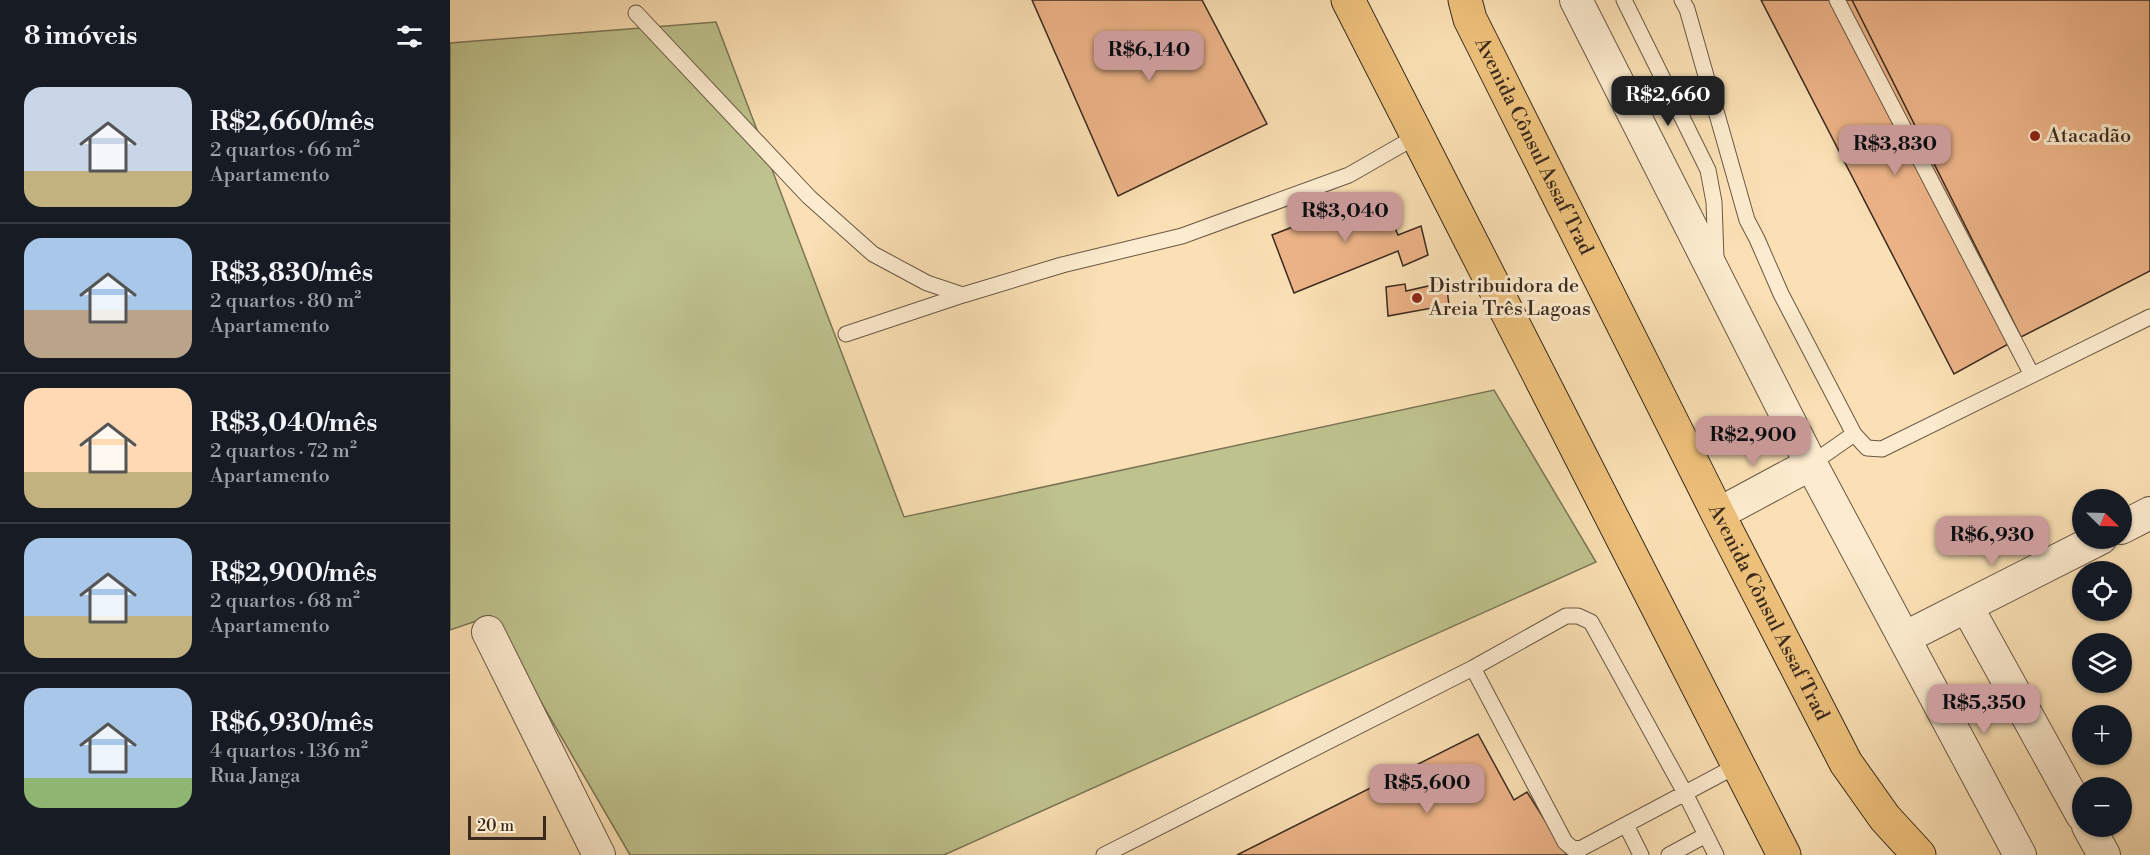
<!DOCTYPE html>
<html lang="pt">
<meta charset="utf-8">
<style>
:root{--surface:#171b24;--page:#242831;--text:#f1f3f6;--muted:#9ea1a6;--line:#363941;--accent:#c59692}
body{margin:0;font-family:"Libre Bodoni",serif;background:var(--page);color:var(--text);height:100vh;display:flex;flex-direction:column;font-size:22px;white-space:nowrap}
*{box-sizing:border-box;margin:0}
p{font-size:20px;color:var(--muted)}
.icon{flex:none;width:33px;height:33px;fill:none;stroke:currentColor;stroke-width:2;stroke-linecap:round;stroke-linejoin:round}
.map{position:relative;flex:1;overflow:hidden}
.drawer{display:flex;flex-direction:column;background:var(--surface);width:450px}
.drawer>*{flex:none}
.needle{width:39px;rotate:113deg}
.buttons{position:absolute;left:1622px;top:489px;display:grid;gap:12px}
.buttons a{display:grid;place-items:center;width:60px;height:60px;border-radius:50%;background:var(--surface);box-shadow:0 2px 4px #0004;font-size:30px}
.scale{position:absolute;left:18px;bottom:15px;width:78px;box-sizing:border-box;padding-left:6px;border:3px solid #3a2a1e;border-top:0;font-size:16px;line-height:21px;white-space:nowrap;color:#3a2a1e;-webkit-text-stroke:4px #fcebce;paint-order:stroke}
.price{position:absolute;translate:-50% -51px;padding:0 14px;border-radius:12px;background:var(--accent);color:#111;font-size:20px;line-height:39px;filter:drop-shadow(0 2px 3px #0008)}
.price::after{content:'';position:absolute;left:50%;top:36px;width:18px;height:14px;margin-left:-9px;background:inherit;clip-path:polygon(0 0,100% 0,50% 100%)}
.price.active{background:#222;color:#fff}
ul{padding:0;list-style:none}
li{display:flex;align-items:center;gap:18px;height:150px;padding:0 24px}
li+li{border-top:2px solid var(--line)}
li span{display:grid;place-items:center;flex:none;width:168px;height:120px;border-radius:18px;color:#555}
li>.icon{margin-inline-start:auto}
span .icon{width:72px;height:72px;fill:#fffc;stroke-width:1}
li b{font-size:26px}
h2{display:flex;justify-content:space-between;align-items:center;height:72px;padding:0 24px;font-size:26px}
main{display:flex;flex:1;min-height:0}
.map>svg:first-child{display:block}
</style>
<main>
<section class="drawer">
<h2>8 imóveis<svg class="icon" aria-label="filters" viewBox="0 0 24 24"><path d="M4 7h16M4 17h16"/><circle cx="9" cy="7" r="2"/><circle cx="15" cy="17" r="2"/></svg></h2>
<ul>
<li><span style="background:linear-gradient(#c9d6e8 70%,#c2b280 0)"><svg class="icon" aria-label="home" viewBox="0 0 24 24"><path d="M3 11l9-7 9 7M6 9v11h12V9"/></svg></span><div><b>R$2,660/mês</b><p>2 quartos · 66 m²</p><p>Apartamento</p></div></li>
<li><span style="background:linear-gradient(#a9c7e8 60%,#b9a48a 0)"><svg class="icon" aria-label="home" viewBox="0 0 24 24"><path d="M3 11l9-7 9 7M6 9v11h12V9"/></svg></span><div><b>R$3,830/mês</b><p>2 quartos · 80 m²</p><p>Apartamento</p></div></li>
<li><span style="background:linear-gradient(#ffd9b3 70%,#c2b280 0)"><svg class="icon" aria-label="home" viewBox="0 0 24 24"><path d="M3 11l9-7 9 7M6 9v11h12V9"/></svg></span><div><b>R$3,040/mês</b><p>2 quartos · 72 m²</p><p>Apartamento</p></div></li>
<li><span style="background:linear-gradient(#a9c7e8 65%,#c2b280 0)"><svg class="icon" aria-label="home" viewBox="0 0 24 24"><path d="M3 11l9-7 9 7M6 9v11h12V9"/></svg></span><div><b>R$2,900/mês</b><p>2 quartos · 68 m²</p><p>Apartamento</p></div></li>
<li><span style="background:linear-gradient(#a9c7e8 75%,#8fb573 0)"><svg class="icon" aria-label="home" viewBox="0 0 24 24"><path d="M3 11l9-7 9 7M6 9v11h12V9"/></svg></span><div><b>R$6,930/mês</b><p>4 quartos · 136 m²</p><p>Rua Janga</p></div></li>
</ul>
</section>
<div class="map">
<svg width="1700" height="855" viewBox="0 0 1700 855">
<rect width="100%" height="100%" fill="#fae0b4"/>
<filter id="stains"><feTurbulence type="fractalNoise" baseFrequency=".00333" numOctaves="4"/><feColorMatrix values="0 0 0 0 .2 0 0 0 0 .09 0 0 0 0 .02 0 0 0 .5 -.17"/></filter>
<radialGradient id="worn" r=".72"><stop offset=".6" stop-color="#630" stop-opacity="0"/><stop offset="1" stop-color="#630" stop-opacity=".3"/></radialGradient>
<path fill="#bec28d" stroke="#7c7656" stroke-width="1.5" d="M266 22 454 517 1044 390 1146 562 494 855H180L41 616 0 630V43Z"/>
<path fill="#ecb387" stroke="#3a2a1e" stroke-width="1.5" d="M582 0H752L817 124 668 196Z
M1311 0H1402L1571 337 1504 374Z
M1402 0H1700V271L1571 337Z
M930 193 948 235 971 226 978 255 953 266 948 251 844 293 822 235Z
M996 282 999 305 938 316 936 287 955 284 956 291Z
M1028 734 1064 800 1077 792 1117 855H787Z"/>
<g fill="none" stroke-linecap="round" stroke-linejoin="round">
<defs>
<path id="service" d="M1174 0 1258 170 1264 202 1266 259
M1232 0 1237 9 1297 220 1307 239 1331 294 1404 434 1417 448 1432 449 1700 317
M1387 0 1582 375
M186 13 359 197 423 254 477 283 513 295
M396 334 513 295 612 265 732 236 899 175 967 136
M1361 464 1404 434
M1023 668 1115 842 1122 848 1130 849 1288 765
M1176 825 1191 855
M654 855 1023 668 1116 616H1128L1141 622 1235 793 1266 855
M1219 855 1256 835"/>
<path id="minor" d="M1126 0 1361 464 1570 855
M1268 514 1361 464
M1671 528 1700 513
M1517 607 1632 815
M38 632 149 855
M1454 638 1651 538
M1638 826 1654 855"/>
<g id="primary">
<path d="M898 0 1334 855"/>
<path id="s1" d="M1015 0 1020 19 1268 514 1396 763 1435 818 1469 855"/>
</g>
</defs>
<use href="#service" stroke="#6a5844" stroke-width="17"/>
<use href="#minor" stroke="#6a5844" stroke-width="34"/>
<use href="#primary" stroke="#3a2a1e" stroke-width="35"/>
<use href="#service" stroke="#fcebce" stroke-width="15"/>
<use href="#minor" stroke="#fcebce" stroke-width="32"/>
<use href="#primary" stroke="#edc07a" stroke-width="33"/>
</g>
<g fill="#8f2418" stroke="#fcebce" stroke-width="2">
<circle cx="1585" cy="136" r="6"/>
<circle cx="967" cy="298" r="6"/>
</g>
<g text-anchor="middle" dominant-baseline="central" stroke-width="6" stroke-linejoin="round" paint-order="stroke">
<g font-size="20" fill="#3a2a1e" stroke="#fcebce" text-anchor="start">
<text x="1597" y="136">Atacadão</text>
<text x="979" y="286">Distribuidora de<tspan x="979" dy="23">Areia Três Lagoas</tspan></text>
</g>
<g font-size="20" fill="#3a2a1e" stroke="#fcebce">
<text stroke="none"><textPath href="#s1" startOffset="162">Avenida Cônsul Assaf Trad</textPath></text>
<text stroke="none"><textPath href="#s1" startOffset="684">Avenida Cônsul Assaf Trad</textPath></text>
</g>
</g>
<rect width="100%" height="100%" filter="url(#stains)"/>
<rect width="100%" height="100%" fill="url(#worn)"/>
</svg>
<div class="buttons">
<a><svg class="needle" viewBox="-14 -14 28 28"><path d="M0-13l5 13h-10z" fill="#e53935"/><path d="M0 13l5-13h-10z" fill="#9ea1a6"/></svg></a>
<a><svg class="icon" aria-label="locate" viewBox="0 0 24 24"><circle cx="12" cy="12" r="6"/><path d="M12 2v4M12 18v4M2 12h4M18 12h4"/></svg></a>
<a><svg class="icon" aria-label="layers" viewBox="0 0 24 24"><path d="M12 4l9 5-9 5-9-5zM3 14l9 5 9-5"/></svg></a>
<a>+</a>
<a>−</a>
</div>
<div class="scale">20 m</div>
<b class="price" style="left:699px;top:82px">R$6,140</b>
<b class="price active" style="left:1218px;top:127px">R$2,660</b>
<b class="price" style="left:1445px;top:176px">R$3,830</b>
<b class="price" style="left:895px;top:243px">R$3,040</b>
<b class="price" style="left:1303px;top:467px">R$2,900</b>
<b class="price" style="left:1542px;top:567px">R$6,930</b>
<b class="price" style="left:1534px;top:735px">R$5,350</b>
<b class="price" style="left:977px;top:815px">R$5,600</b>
</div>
</main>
